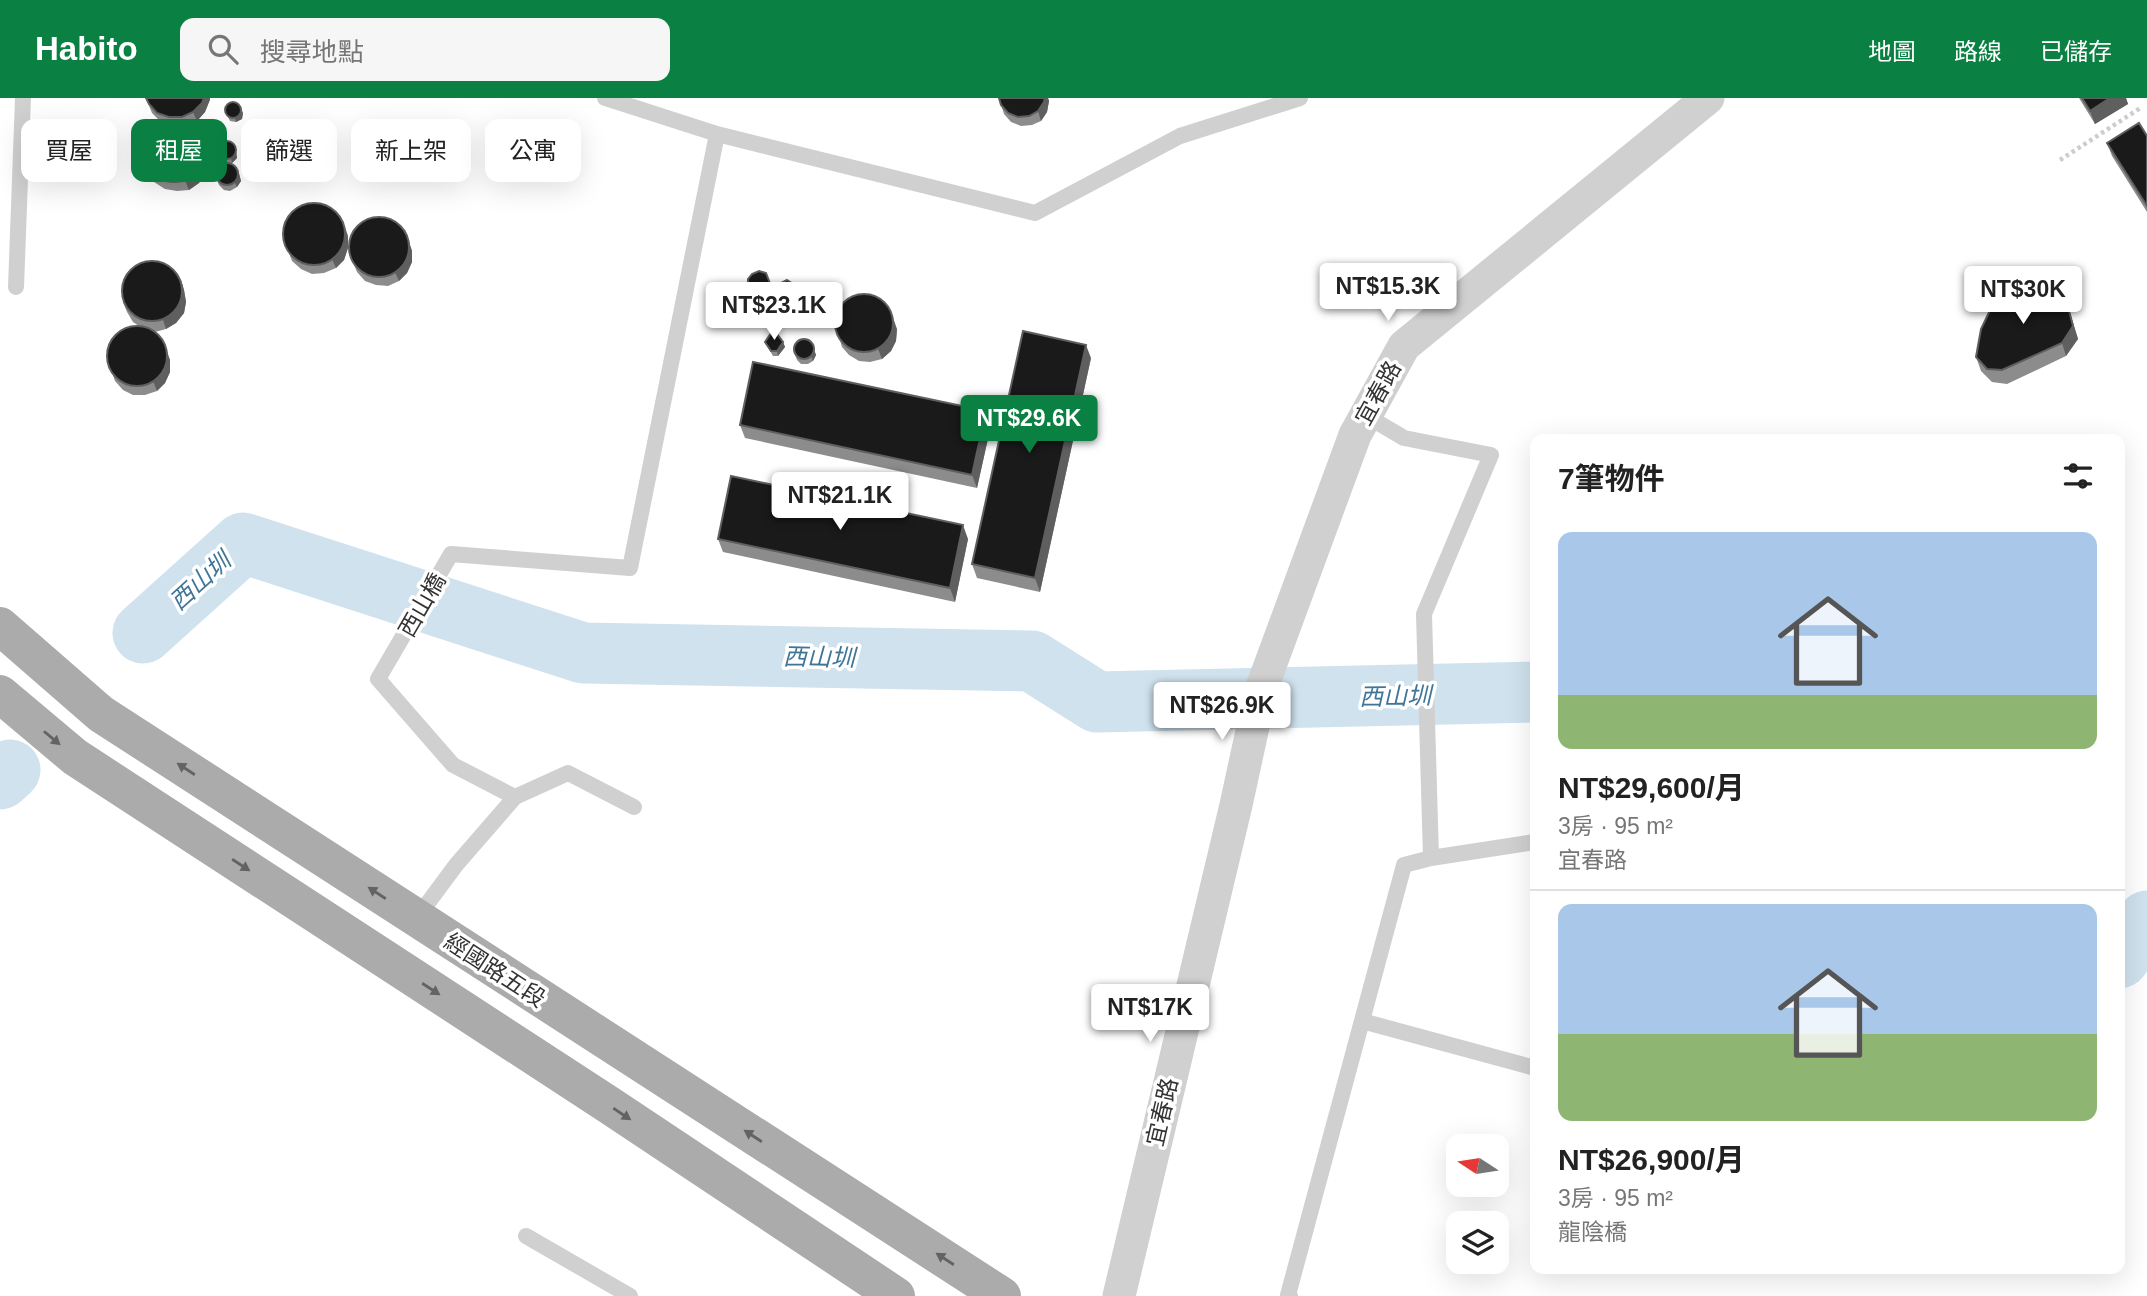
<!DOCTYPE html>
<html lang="zh-TW">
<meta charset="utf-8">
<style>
:root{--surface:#fff;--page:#f6f6f6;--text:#222;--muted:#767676;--line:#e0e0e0;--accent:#0b8043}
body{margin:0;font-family:Arial,"Noto Sans TC",sans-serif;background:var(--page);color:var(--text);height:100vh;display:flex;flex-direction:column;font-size:26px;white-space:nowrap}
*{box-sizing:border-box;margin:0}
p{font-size:23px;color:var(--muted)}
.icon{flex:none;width:38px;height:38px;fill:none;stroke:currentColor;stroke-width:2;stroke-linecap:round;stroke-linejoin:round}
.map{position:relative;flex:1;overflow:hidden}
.drawer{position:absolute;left:1530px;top:336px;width:595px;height:840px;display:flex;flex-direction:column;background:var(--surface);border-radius:14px;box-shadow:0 7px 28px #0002}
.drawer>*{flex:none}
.guide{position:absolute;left:21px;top:21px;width:665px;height:63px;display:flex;gap:14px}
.needle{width:46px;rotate:282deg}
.fabs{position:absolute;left:1446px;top:1036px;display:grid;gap:14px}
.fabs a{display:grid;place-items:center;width:63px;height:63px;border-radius:14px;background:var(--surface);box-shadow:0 7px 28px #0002;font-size:35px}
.price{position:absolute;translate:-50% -60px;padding:0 16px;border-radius:7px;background:#fff;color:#222;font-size:23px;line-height:46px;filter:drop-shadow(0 2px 4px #0008)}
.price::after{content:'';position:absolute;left:50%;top:42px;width:21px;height:16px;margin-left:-10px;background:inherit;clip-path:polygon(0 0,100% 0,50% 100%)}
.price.selected{background:var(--accent);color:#fff}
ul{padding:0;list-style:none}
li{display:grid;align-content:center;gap:14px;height:371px;padding:0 28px}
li+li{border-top:2px solid var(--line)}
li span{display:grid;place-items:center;height:217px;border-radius:14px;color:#555}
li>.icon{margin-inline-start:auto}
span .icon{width:126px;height:126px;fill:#fffc;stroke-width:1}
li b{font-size:30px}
h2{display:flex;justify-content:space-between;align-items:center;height:84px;padding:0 28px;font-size:30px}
.tag{padding:0 24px;border-radius:14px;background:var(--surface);box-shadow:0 7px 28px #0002;font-size:24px;line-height:63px}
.tag.selected{background:var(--accent);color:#fff}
header{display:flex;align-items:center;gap:42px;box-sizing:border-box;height:98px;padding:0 35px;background:var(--accent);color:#fff}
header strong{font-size:33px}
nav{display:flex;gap:38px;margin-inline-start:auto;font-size:24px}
.search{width:490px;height:63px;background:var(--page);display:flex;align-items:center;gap:18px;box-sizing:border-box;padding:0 24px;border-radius:14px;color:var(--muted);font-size:26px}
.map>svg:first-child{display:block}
</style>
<header>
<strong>Habito</strong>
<div class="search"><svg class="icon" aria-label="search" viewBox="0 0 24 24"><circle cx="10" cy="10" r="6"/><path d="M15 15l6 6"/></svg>搜尋地點</div>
<nav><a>地圖</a><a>路線</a><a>已儲存</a></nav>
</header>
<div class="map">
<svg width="2147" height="1198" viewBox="0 0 2147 1198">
<rect width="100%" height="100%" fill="#fff"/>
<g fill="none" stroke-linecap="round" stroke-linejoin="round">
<path stroke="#cfe2ee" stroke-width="61" d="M143 535 243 445 583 555 1032 563 1097 604 1535 594
M0 681 10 672
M2119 860 2147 823"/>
<path stroke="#cdcdcd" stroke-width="4.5" stroke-dasharray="3.5 3.5" stroke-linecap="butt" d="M2060 62 2142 9"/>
<path stroke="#d0d0d0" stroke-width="16" d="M605 0 717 36 1035 115 1180 38 1300 0
M16 189 23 0
M1365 317 1404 340 1491 357 1424 516 1431 760
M515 699 453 667 378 581 451 456 630 470 717 36
M416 821 456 767 515 699 568 675 634 709
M1362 923 1535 970
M526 1138 630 1198
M1290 1198 1288 1197 1404 767 1431 760 1535 744"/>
<path stroke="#d0d0d0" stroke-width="33" d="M1119 1198 1236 707 1261 592 1355 337 1404 248 1708 0"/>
<path stroke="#ababab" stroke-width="38" d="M0 528 101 616 1002 1198
M0 596 75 659 609 1007 896 1198"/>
</g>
<path fill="#8c8c8c" d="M146 0H210L205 14 197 23 190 26 203 41 209 63 206 75 199 85 189 92 177 93 165 91 154 84 148 74 145 64 161 24 152 15Z
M999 0H1048L1049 3 1047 14 1041 23 1032 27 1021 28 1011 24 1004 16Z
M2079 0H2126L2128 6 2095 26Z
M225 13 243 15 242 21 236 24 230 23Z
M2147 38V114L2112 58 2107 45Z
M236 53 237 60 232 65 229 66 239 76 241 83 237 89 230 93 224 92 219 87 217 82 225 65 220 62 219 57Z
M405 132 412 153V164L407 175 399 183 388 188 376 187 365 183 357 174 349 154Z
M348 138V150L344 162 336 170 324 175 312 176 301 171 292 163 284 142Z
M766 175 773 193 768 199 761 201 754 199 748 189Z
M181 182 184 192 186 204 184 215 176 225 166 231 155 234 170 262V274L165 285 157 293 145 297H133L123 292 115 283 108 263 139 228 133 224 127 214 123 204Z
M799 194 800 201 796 206 790 208 783 207 779 202 777 197Z
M808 204 832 207 831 215 825 219 818 220 812 216Z
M2071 218 2078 241 2066 258 2007 286 1992 284 1981 273 1976 259Z
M897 231 896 243 891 253 882 261 870 264 859 263 849 257 842 249 839 239Z
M765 244H783L785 249 778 258H773Z
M793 251H814L816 257 813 263 808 266H801L797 262Z
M1091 260 1040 494 977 480 972 466Z
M986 313 991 327 977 390 745 340 740 327Z
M718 441H968L955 504 723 454Z"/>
<path fill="#5f5f5f" d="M204 0H210V2L205 14 197 23 193 14Z
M1045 0H1048L1049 3 1047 14 1041 23 1038 13Z
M2110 0H2126L2128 6 2095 26 2090 13Z
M241 10 243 15 242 21 236 24 235 20Z
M203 41 209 63 206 75 199 85 189 92 185 82Z
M235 49 236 53 237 60 232 65 231 60Z
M238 71 241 83 237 89 235 85Z
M345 129 348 138V150L344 162 336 170 332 161Z
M409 144 412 153V164L407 175 399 183 395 174Z
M181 182 184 192 186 204 184 215 176 225 166 231 163 222Z
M771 188 773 193 768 199 766 194Z
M798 189 799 194 800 201 796 206 794 201Z
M831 203 832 207 831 215 825 219 823 214Z
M2067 205 2078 241 2066 258 2062 245Z
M890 211 897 231 896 243 891 253 882 261 878 251Z
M783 244 785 249 778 258 777 253Z
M1086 247 1091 260 1040 494 1035 480Z
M814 252 816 257 813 263 811 258Z
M167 253 170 262V274L165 285 157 293 153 283Z
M986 313 991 327 977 390 972 377Z
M963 427 968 441 955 504 950 490Z"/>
<path fill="#1a1a1a" stroke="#5f5f5f" stroke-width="2" d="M146 0H204L202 5 193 14 182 19H169L157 15 149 6Z
M999 0H1045L1044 4 1038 13 1029 18 1018 19 1008 15 1001 7Z
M2082 0H2110L2090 13Z
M225 12a8 8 0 1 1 16 0a8 8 0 1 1-16 0Z
M143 53a31 31 0 1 1 62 0a31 31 0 1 1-62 0Z
M2139 25 2147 38V108L2107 45Z
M218 52a9 9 0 1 1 18 0a9 9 0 1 1-18 0Z
M216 76a11 11 0 1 1 22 0a11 11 0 1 1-22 0Z
M283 136a31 31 0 1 1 62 0a31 31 0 1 1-62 0Z
M349 149a30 30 0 1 1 60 0a30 30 0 1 1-60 0Z
M122 193a30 30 0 1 1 60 0a30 30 0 1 1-60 0Z
M759 173 766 175 771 188 766 194 759 197 752 194 748 189V181L752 176Z
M787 182 798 189V196L794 201 788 204 782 202 777 197V190L781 185Z
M2021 184 2049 191 2067 205 2073 228 2062 245 2002 272 1987 271 1976 259 1981 231 1994 204Z
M808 204a11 11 0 1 1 22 0a11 11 0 1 1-22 0Z
M835 225a29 29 0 1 1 58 0a29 29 0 1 1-58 0Z
M107 258a30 30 0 1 1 60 0a30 30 0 1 1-60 0Z
M1023 233 1086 247 1035 480 972 466Z
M771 235 777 236 783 244 777 253H771L765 244Z
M794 251a10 10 0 1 1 20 0a10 10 0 1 1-20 0Z
M753 264 986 313 972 377 740 327Z
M731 378 963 427 950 490 718 441Z"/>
<defs><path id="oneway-solid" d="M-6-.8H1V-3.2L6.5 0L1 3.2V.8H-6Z" transform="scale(1.75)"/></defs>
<g fill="#636363">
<use href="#oneway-solid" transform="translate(52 640) rotate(40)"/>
<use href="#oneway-solid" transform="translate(186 671) rotate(-147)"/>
<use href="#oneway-solid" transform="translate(241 767) rotate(33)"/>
<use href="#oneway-solid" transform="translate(377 795) rotate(-147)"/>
<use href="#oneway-solid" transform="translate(431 891) rotate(33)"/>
<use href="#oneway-solid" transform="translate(622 1016) rotate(34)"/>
<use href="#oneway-solid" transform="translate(753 1038) rotate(-147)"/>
<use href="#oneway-solid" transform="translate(945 1161) rotate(-147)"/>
</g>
<g text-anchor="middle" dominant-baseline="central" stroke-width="7" stroke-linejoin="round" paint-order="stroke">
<g font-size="23" fill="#333" stroke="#fff">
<text transform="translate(1378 295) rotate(-61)">宜春路</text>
<text transform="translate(422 507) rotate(-60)">西山橋</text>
<text transform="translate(495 872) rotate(33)">經國路五段</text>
<text transform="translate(1162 1014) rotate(-77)">宜春路</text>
</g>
<g font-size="24" font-style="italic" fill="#3f7597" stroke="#fff">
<text transform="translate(200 483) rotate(-42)">西山圳</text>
<text transform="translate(819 559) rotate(1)">西山圳</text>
<text transform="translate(1395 598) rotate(-1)">西山圳</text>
</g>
</g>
</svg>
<div class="fabs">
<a><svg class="needle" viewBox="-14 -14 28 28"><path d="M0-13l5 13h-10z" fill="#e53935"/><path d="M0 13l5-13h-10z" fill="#767676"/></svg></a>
<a><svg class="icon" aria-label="layers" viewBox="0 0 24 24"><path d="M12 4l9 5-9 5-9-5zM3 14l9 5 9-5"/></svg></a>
</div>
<b class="price" style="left:1388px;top:225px">NT$15.3K</b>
<b class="price" style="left:2023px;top:228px">NT$30K</b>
<b class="price" style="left:774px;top:244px">NT$23.1K</b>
<b class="price selected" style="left:1029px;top:357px">NT$29.6K</b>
<b class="price" style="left:840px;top:434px">NT$21.1K</b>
<b class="price" style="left:1222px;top:644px">NT$26.9K</b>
<b class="price" style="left:1150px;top:946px">NT$17K</b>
<div class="guide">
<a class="tag">買屋</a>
<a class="tag selected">租屋</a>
<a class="tag">篩選</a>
<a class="tag">新上架</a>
<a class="tag">公寓</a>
</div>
<section class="drawer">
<h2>7筆物件<svg class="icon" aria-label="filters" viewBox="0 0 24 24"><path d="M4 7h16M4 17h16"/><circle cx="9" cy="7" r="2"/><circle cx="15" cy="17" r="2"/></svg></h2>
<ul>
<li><span style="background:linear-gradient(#a9c7e8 75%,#8fb573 0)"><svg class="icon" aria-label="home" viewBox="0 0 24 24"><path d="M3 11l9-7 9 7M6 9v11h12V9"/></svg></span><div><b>NT$29,600/月</b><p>3房 · 95 m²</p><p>宜春路</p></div></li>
<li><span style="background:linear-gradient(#a9c7e8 60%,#8fb573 0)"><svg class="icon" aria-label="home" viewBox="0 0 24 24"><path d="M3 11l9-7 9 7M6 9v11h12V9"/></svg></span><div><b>NT$26,900/月</b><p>3房 · 95 m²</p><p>龍陰橋</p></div></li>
</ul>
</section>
</div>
